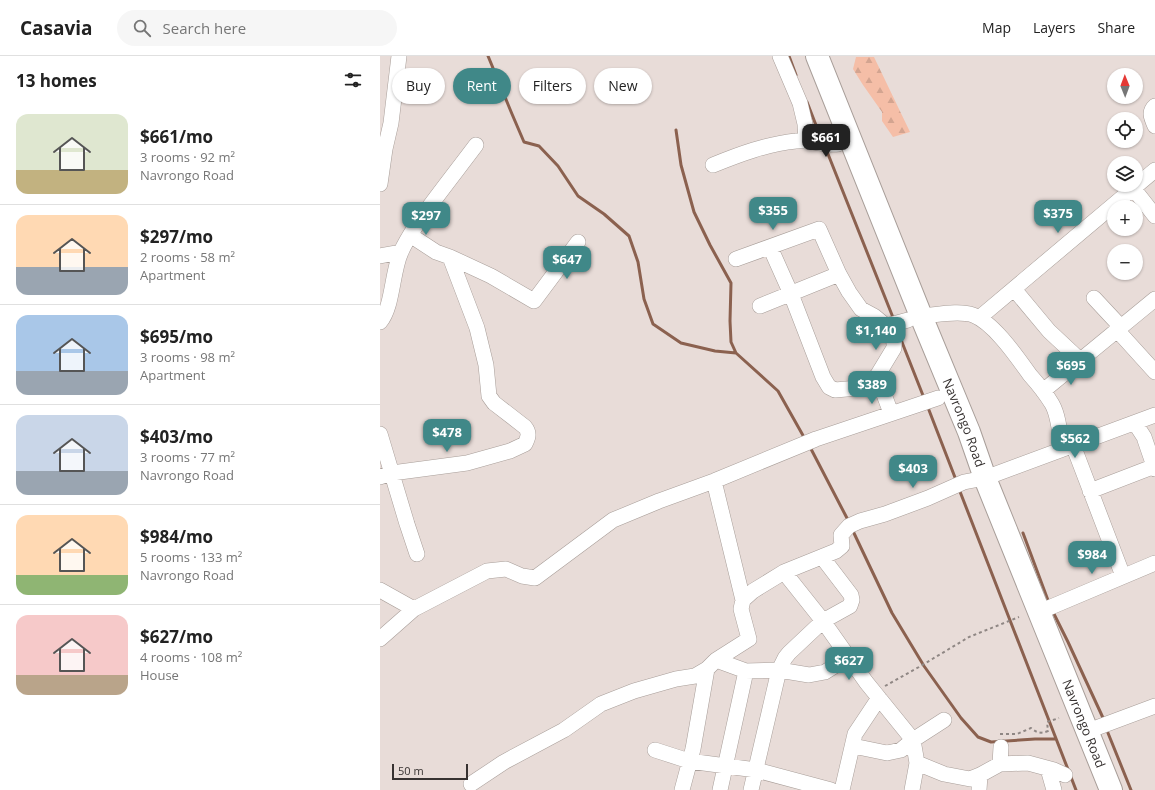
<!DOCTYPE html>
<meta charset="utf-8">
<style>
:root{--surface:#fff;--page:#f6f6f6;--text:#222;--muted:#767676;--line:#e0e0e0;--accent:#408888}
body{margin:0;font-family:"Open Sans",sans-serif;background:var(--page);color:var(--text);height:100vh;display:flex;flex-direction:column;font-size:15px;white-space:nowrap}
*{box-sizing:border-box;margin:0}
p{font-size:13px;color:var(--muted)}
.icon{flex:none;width:22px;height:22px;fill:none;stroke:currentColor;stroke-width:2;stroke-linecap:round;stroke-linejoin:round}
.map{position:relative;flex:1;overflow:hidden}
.side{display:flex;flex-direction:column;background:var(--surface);width:380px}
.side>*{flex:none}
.guide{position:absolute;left:12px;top:12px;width:380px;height:36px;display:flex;gap:8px}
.needle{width:26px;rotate:359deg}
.buttons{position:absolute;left:727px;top:12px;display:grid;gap:8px}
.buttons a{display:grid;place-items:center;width:36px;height:36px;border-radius:50%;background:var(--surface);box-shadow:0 1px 3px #0004;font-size:20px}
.scale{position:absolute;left:12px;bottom:10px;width:76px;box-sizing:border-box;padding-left:4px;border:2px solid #373231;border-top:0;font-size:11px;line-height:14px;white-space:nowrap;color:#373231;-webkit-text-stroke:3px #e8dcd8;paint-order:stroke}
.price{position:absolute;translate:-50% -34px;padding:0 9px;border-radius:8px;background:var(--accent);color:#fff;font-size:13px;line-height:26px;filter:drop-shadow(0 1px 2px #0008)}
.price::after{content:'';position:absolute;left:50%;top:24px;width:12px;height:9px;margin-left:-6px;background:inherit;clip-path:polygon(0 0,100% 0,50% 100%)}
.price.active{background:#222;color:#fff}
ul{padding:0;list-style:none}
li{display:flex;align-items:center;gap:12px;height:100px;padding:0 16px}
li+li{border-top:1px solid var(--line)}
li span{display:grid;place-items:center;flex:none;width:112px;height:80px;border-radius:12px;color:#555}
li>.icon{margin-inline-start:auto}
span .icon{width:48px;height:48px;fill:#fffc;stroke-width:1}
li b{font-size:17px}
h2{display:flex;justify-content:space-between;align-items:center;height:48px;padding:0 16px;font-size:17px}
.pill{padding:0 14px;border-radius:18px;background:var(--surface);box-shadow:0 1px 3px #0004;font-size:14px;line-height:36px}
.pill.active{background:var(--accent);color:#fff}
header{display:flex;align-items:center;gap:24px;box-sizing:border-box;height:56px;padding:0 20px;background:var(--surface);border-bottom:1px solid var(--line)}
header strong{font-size:19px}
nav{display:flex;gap:22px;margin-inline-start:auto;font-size:14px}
.search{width:280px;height:36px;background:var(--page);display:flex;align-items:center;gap:10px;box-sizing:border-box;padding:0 14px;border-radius:22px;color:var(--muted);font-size:15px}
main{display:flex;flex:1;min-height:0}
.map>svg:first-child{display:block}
</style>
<header>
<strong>Casavia</strong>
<div class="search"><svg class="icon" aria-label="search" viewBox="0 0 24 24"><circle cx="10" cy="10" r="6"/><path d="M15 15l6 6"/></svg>Search here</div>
<nav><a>Map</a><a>Layers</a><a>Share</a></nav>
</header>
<main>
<section class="side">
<h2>13 homes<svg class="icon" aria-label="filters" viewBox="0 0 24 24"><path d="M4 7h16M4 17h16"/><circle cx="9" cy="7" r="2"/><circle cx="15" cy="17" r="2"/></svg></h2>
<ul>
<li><span style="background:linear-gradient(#dfe7d0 70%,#c2b280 0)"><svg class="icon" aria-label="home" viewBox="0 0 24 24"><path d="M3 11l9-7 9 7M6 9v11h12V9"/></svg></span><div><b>$661/mo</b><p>3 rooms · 92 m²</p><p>Navrongo Road</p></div></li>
<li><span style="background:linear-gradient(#ffd9b3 65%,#9aa5b1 0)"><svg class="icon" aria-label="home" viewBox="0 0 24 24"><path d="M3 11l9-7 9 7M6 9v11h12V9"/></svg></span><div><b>$297/mo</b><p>2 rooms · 58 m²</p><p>Apartment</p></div></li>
<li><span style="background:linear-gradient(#a9c7e8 70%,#9aa5b1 0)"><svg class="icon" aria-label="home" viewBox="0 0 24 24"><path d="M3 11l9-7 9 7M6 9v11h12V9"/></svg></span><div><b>$695/mo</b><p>3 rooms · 98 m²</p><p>Apartment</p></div></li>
<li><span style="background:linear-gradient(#c9d6e8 70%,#9aa5b1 0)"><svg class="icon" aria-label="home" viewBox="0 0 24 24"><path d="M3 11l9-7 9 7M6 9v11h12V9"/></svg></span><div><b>$403/mo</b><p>3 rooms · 77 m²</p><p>Navrongo Road</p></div></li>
<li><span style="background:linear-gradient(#ffd9b3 75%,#8fb573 0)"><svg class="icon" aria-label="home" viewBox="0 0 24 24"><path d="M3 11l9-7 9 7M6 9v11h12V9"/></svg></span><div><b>$984/mo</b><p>5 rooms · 133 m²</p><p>Navrongo Road</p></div></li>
<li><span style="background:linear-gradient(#f6c9c9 75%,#b9a48a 0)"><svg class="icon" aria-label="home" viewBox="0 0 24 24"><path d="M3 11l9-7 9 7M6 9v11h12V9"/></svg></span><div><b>$627/mo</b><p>4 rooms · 108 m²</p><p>House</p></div></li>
</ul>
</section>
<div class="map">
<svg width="775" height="734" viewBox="0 0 775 734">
<defs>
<pattern id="forest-firs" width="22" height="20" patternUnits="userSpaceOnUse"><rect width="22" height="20" fill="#f5bea7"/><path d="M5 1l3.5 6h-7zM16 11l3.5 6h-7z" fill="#d3a490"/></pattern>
</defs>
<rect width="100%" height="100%" fill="#e8dcd8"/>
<path fill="url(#forest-firs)" d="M476 1H494L530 76 513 81 502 65V56L483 29 473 13Z"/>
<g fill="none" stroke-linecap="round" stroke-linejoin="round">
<path stroke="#8b614f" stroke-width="3" d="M108 0 132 58 144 86 159 90 178 110 198 140 224 158 249 180 258 206 264 243 273 268 301 287 335 295 356 297
M409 0 416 19
M427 46 441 82
M296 74 301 109 314 156 330 189 351 227 350 265 351 286 356 297 398 335 425 383
M446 93 514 264
M516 271 544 342
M547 349 576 424
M430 391 469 466
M579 433 696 734
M472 473 512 557 544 610 581 662 598 681 611 686 655 683H676
M643 477 669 547
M673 556 688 586 724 664
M728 677 751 734"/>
<defs>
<path id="minor" d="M400 0 420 47 425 68 426 85
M775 50C768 56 772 63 775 70
M333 109C360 98 387 88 416 85 430 83 444 90 458 88
M0 128 5 93 11 67 19 0
M753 132 775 160
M30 179 56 196 70 201 111 220 154 245 198 186
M390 191 411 238 443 321 449 331 455 334 478 332 497 320 514 292V286L506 270
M0 200 21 196
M356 203 439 173 459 218 469 236 481 253 494 260 506 270 528 264
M634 233 669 275 700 304
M714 242 741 271
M380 250 459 218
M541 260C556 259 579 254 593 259 614 267 637 301 650 319 658 328 666 338 672 348 679 360 680 380 682 393
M599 262 775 114
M0 266C13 251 12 215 21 196 26 184 34 173 41 162 59 137 78 113 96 89
M737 274 775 316
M497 320 511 357
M663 335 775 243
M755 367 764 381 775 413
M0 378 27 468 37 498
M693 389 743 520
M0 421 12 417 87 407 130 395 145 388C148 382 150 377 145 371L114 347 109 340 106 309 97 272 70 201
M334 425 363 544
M710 435 775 410
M404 516 443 565 486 626 533 684 537 707 532 734
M0 534 34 553
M659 556 775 507
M0 583 34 553 107 515 126 513 142 520 155 522 233 464 279 445 334 425 436 383 558 342
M336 604 366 615 340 734
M366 615 399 614 429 619 445 616 469 601
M708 675 775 650
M473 690 507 697 521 694 533 684 564 664
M275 694 309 705 376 714 451 734
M537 707 564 718 590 723 600 719 620 708 648 707 674 714 685 719
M620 708 621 691
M668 713 674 734
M91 728 124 706 184 674 221 648 254 635 296 623 315 620 327 613 336 604 369 583 361 553 363 544 373 535 404 516 456 495 462 490 461 479 469 470 480 465 505 458 548 442 584 426 605 422 775 359
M302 734 313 693 327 613
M371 734 399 614 405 602 409 597 443 565 470 550 472 544 471 539 442 501
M462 734 475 678 499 642
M599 734 600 719"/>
<g id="highway">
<path id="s1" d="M437 0 541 260 589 376 605 422 731 734"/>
</g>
</defs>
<use href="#minor" stroke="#a89e99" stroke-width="16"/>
<use href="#highway" stroke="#a89e99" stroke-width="24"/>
<path stroke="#8f8784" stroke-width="2" stroke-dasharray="3 3" stroke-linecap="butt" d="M505 630 539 611 589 581 639 561
M620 678H637L651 672C657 677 661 678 668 675L667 666 679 662"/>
<use href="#minor" stroke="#fff" stroke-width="15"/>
<use href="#highway" stroke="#fff" stroke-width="22"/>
</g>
<g text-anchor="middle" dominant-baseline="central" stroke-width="3.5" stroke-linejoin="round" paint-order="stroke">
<g font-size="13" fill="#373231" stroke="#e8dcd8">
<text stroke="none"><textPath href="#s1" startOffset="395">Navrongo Road</textPath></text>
<text stroke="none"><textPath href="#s1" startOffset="719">Navrongo Road</textPath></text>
</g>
</g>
</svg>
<div class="buttons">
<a><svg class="needle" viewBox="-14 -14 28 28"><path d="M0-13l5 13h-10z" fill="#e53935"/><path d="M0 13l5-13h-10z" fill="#767676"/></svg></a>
<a><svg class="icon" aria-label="locate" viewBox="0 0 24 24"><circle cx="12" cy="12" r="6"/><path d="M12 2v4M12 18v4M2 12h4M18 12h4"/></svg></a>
<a><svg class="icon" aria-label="layers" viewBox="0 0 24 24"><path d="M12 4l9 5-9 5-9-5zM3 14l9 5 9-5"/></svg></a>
<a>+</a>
<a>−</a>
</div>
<div class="scale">50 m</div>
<b class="price active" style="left:446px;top:102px">$661</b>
<b class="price" style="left:393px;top:175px">$355</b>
<b class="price" style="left:678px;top:178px">$375</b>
<b class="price" style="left:46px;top:180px">$297</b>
<b class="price" style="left:187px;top:224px">$647</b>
<b class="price" style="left:496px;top:295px">$1,140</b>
<b class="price" style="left:691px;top:330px">$695</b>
<b class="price" style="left:492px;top:349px">$389</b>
<b class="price" style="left:67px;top:397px">$478</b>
<b class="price" style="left:695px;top:403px">$562</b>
<b class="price" style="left:533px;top:433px">$403</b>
<b class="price" style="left:712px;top:519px">$984</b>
<b class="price" style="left:469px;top:625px">$627</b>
<div class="guide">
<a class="pill">Buy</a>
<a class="pill active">Rent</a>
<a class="pill">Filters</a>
<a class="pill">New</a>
</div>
</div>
</main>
